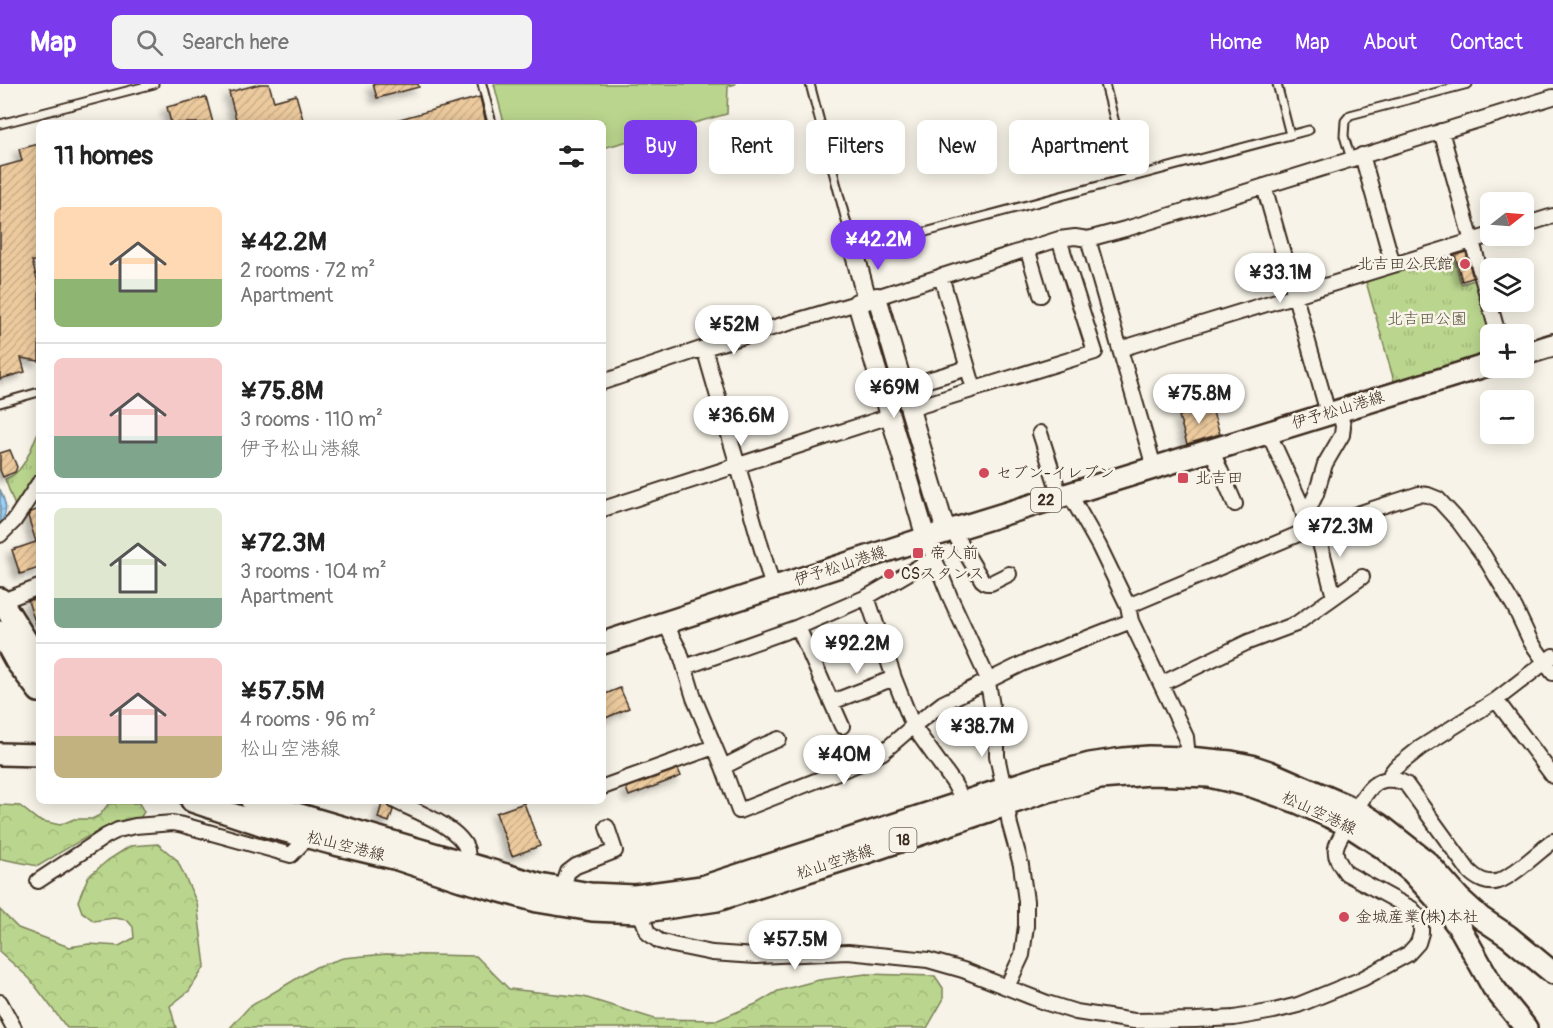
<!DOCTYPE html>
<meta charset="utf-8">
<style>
:root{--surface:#fff;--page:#f2f2f2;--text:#222;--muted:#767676;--line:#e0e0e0;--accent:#7c3aed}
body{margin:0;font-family:Pangolin,"Klee One",sans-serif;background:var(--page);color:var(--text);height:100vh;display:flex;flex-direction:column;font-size:22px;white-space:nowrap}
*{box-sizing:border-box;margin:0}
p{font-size:20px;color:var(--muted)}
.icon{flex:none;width:33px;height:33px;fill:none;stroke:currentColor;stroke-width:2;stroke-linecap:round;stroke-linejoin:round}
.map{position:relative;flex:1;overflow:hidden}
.panel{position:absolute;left:36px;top:36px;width:570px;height:684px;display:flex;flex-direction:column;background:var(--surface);border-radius:9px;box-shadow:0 3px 15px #0003}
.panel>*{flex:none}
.top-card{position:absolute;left:624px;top:36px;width:570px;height:54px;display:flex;gap:12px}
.needle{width:39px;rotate:73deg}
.controls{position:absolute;left:1480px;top:108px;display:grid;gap:12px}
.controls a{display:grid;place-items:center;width:54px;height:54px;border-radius:9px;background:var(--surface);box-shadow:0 3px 15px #0003;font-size:30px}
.price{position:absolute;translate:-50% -51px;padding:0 14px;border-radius:21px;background:#fff;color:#222;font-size:20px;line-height:39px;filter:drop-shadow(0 2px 3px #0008)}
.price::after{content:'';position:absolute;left:50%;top:36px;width:18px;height:14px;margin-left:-9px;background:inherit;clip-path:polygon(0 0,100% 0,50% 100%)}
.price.active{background:var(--accent);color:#fff}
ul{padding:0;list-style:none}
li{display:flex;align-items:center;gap:18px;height:150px;padding:0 18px}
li+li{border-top:2px solid var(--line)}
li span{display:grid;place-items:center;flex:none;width:168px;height:120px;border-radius:9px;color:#555}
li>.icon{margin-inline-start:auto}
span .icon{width:72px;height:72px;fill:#fffc;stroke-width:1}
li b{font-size:26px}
h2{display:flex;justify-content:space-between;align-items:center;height:72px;padding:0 18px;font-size:26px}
.tag{padding:0 21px;border-radius:9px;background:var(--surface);box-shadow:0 3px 15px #0003;font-size:21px;line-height:54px}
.tag.active{background:var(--accent);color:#fff}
header{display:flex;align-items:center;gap:36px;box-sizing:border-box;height:84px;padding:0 30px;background:var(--accent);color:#fff}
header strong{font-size:28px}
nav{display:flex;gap:33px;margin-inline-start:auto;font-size:21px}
.search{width:420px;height:54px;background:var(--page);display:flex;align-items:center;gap:15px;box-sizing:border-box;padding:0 21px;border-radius:9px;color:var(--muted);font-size:22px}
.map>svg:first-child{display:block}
</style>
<header>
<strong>Map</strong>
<div class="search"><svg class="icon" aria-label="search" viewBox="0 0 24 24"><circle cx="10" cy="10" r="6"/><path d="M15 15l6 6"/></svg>Search here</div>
<nav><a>Home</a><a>Map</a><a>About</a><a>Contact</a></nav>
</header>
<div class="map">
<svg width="1553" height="944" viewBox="0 0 1553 944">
<defs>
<pattern id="forest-crowns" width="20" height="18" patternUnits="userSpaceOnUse" patternTransform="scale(1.5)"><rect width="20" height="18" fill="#bad68e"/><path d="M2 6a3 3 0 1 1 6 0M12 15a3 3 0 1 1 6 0" fill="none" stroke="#a1b87a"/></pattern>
<pattern id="park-tufts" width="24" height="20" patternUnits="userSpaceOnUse" patternTransform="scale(1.5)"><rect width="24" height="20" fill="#bad68e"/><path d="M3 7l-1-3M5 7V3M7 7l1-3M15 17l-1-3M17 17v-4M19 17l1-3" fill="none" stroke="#a1b87a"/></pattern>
<pattern id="water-waves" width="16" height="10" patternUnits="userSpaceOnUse" patternTransform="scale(1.5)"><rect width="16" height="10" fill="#98cef7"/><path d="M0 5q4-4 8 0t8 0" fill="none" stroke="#84b1d3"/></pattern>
<pattern id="building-hatch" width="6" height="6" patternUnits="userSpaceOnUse" patternTransform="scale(1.5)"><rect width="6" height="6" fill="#ecca9e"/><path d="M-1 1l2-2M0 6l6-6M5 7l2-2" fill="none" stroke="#cbae88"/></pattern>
<filter id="shadow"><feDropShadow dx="-5" dy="5" stdDeviation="3" flood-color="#0004"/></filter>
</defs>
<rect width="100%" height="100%" fill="#f7f3e8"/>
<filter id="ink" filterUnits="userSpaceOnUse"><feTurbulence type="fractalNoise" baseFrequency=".0167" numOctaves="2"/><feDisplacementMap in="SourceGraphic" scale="12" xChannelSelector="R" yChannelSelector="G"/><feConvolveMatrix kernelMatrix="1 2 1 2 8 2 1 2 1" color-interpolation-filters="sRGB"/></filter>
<g filter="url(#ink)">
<path fill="url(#forest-crowns)" stroke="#7a8056" stroke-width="1.5" d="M109 719H139L144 728 140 734C102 740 70 763 38 782L2 775 0 776V721L20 722 38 736 60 741 74 735H92L100 731Z
M158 760 177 776 197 819 205 882 189 907 170 922 176 944H67L30 895 0 868V826L18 844 69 863 89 860 119 862 134 854 133 843 127 836 114 834 94 837 82 828 78 817 88 793 108 776 130 762Z
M386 870 476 872 509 905 584 913 655 935 718 936 756 920 778 907 819 896 866 890 935 892 943 904V916L927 944H230L249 923 316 883 343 874Z"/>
<path fill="url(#park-tufts)" stroke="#7a8056" stroke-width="1.5" d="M1452 167 1461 200 1475 196 1491 252V269L1394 297 1365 194Z
M39 346V396L16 425 5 395C25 389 31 363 39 346Z"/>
<path fill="#bad68e" stroke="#7a8056" stroke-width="1.5" d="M494 0H736L728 2 727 30 603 64V39H504Z"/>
<path fill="url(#water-waves)" stroke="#738ca0" stroke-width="1.5" d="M0 405C6 420 9 426 0 441Z"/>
<path fill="url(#building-hatch)" stroke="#3b2a1e" stroke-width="1.5" filter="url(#shadow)" d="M260 0H269L274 17 296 11 304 39H237L229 8Z
M373 0H418L419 3 377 14Z
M206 13 213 39H171L167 23Z
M480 13 486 39H396V36Z
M39 60V177H32L39 202V277L21 274 25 288 0 295V83L22 77 19 65Z
M1466 168 1473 194 1462 197 1455 171Z
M1211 322 1220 350 1187 360 1179 332Z
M10 366 17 383 15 388 3 393 0 386V369Z
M39 425V484L20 490 12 466 36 458 28 432 31 428Z
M39 513V543L37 544 28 517Z
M620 604 629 624 603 635V611Z
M678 685 681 692 629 712 626 704Z
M382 719 387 720 393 726 389 738 378 734Z
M524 719 540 762 512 772 496 729Z"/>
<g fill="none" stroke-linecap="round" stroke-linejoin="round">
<defs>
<path id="lane" d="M482 0 492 39
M810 0 854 167 1309 46
M1105 0 1129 93
M1277 0 1290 51
M0 40 154 0
M1351 75 1344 52 1345 37 1350 31 1468 0
M0 319 39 308"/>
<path id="street" d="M1441 47 1498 250
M1362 71 1393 181
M1264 102 1328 329
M1524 141 1553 132
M1088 155 1154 383
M1027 164 1041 211
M941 192 974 305
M704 264 773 504
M1120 265 1491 151
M603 298 704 264 867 216 1059 155 1075 153 1088 155 1129 144 1553 13
M904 303 968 284
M910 325 1095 268 1059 155
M1268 348 1301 420 1305 435
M1040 349 1060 412
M1211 365 1235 420
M1069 409 1099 462 1128 522 1131 537 1186 653 1188 674
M603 425 890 332
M1305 433 1316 410 1325 380 1342 351 1343 342 1339 326
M1316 444 1334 513
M952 446 982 496 986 499H991L1009 490
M0 451 14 437 39 399
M926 454 950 513 987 593 997 651V672L1004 705 1010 741 1021 781 1026 817V842L1022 871 1007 903
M867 513 894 594 913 642 953 698 964 718
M0 518 39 503
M1128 522 1308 446 1419 410 1428 411 1438 415 1459 438 1484 472 1515 524 1531 558 1553 589
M665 539 680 568 694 614 723 683 739 727 866 677 883 668 913 642 943 619 1024 579 1131 537
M798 543 842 642
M685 583 798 543 867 513 934 474
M1161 600 1248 558 1296 540 1362 493
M1496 616 1553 692
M832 618 894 594
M723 683 747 671 757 664 779 655
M1391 696V689L1395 684 1420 664 1496 616 1553 572
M603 703 714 663
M395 717C415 727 460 743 467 766 468 771 467 776 467 780
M38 797 106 752 118 746 135 742 173 739 183 741 291 771 308 753
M562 805 568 788 576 782 615 767 607 743
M638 823 648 849 659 857 673 861 712 869 756 872 848 868 928 876 963 886 1047 919 1076 928 1134 937 1196 936 1234 934 1274 927 1298 921 1362 895 1408 870 1418 859 1421 849V840L1418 832 1412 825 1346 789C1341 782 1334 773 1336 764 1337 756 1345 746 1349 739 1362 716 1373 683 1406 700L1469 787C1477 795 1488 801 1499 797 1512 793 1541 766 1553 757
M0 918 14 944"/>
<path id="secondary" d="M854 167 867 216
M877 213 946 448
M857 219 926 454"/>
<path id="primary" d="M1524 270 1553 261
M0 515 39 577
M0 548 16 577 39 607
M603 559 926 454 1491 280
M0 670 39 671
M192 717 267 742 331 759 394 774 461 796 537 817 592 826 639 828 717 816 858 771 1044 708 1100 694 1151 690 1209 692 1252 702 1297 718 1348 741 1382 763 1412 788 1443 822 1461 846 1493 903 1526 944
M252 717 540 801 590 810 635 812 702 803 1038 694 1090 680 1123 675 1149 673 1188 674 1231 678 1251 682 1269 688 1356 726 1380 741 1428 779 1459 814 1481 834 1508 852 1553 889"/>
</defs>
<use href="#lane" stroke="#3b2a1e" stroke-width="11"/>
<use href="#street" stroke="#3b2a1e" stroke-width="18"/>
<use href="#secondary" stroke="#3b2a1e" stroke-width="22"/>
<use href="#primary" stroke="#3b2a1e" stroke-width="26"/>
<use href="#lane" stroke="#f7f3e8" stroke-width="7"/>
<use href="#street" stroke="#f7f3e8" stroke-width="14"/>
<use href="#secondary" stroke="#f7f3e8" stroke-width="18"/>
<use href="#primary" stroke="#f7f3e8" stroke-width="21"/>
</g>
</g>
<g fill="#d1495b" stroke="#f7f3e8" stroke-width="2">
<circle cx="1465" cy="180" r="6"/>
<circle cx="984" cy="389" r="6"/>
<rect x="1177" y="388" width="12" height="12" rx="3"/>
<rect x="912" y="463" width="12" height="12" rx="3"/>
<circle cx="889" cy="490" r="6"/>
<circle cx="1344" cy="833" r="6"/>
</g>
<g text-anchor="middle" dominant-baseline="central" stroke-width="5" stroke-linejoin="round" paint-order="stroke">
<g fill="#f7f3e8" stroke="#73665b" stroke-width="1.5">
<rect x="1031" y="404" width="30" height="24" rx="4.5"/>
<rect x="889.5" y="744" width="27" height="24" rx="4.5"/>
</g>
<g font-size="15" font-weight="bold" fill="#3b2a1e">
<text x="1046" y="416">22</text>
<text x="903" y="756">18</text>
</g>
<g font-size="16" fill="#3b2a1e" stroke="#f7f3e8" text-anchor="start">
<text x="1453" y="180" text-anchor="end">北吉田公民館</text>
<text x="996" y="389">セブン-イレブン</text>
<text x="1195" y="394">北吉田</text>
<text x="930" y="469">帝人前</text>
<text x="901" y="490">CSスタンス</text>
<text x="1356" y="833">金城産業(株)本社</text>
</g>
<g font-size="16" fill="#5b553a" stroke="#f7f3e8">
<text x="1427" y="235">北吉田公園</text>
</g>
<g font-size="16" fill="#3b2a1e" stroke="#f7f3e8">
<text transform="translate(1338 326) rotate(-17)">伊予松山港線</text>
<text transform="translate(840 482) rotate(-18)">伊予松山港線</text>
<text transform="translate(1319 729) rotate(25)">松山空港線</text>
<text transform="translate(346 762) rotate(14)">松山空港線</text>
<text transform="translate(835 778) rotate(-18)">松山空港線</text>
</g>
</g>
</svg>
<div class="controls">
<a><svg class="needle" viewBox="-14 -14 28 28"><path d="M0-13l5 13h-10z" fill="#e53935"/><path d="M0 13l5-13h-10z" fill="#767676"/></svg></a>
<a><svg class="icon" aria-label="layers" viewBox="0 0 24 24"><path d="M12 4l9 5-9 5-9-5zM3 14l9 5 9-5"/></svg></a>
<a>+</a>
<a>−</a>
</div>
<b class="price active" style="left:878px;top:187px">¥42.2M</b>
<b class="price" style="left:1280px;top:220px">¥33.1M</b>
<b class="price" style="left:734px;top:272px">¥52M</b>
<b class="price" style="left:894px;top:335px">¥69M</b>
<b class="price" style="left:1199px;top:341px">¥75.8M</b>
<b class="price" style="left:741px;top:363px">¥36.6M</b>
<b class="price" style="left:1340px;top:474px">¥72.3M</b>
<b class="price" style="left:857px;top:591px">¥92.2M</b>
<b class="price" style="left:982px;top:674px">¥38.7M</b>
<b class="price" style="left:844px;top:702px">¥40M</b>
<b class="price" style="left:795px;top:887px">¥57.5M</b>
<div class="top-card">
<a class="tag active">Buy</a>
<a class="tag">Rent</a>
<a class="tag">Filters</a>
<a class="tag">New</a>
<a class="tag">Apartment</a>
</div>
<section class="panel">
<h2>11 homes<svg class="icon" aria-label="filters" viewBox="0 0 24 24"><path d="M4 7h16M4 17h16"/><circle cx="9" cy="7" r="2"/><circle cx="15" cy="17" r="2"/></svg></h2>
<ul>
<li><span style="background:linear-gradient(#ffd9b3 60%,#8fb573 0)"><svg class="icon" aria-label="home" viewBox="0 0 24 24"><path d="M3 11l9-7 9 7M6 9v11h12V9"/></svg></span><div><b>¥42.2M</b><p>2 rooms · 72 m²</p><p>Apartment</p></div></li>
<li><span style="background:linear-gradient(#f6c9c9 65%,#7fa58c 0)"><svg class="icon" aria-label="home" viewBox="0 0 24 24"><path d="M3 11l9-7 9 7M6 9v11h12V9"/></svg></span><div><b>¥75.8M</b><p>3 rooms · 110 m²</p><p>伊予松山港線</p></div></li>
<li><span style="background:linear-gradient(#dfe7d0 75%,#7fa58c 0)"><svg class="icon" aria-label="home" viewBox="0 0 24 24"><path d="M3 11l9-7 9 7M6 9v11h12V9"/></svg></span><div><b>¥72.3M</b><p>3 rooms · 104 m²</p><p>Apartment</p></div></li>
<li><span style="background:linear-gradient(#f6c9c9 65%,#c2b280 0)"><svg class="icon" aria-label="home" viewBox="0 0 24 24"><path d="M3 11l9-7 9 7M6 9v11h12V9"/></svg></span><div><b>¥57.5M</b><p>4 rooms · 96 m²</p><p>松山空港線</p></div></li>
</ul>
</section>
</div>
